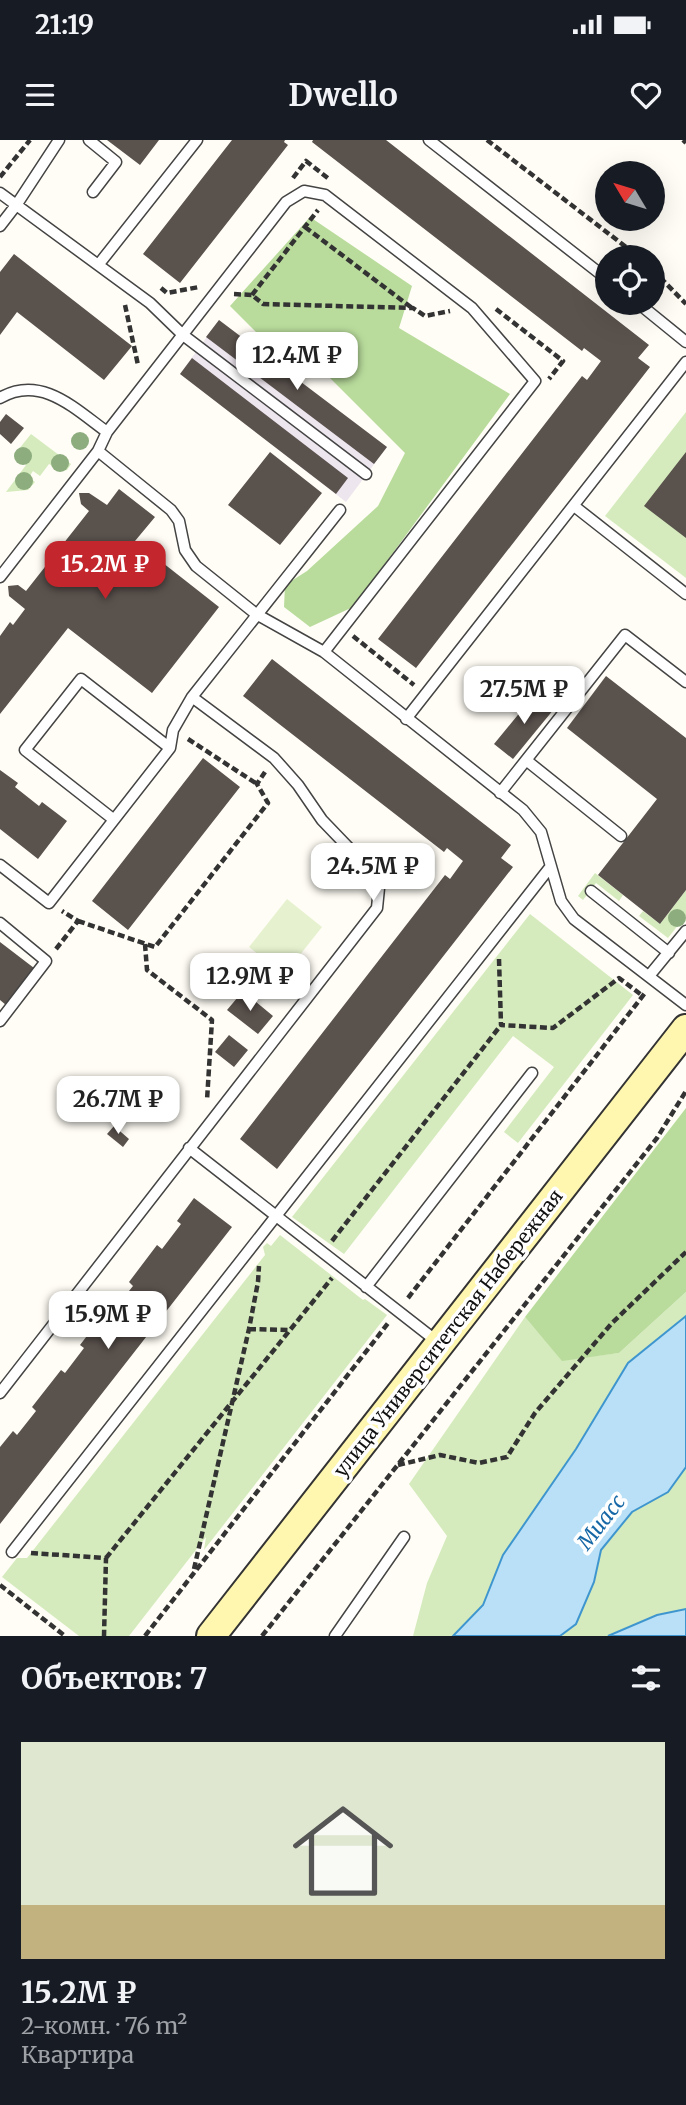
<!DOCTYPE html>
<html lang="ru">
<meta charset="utf-8">
<style>
:root{--surface:#171b24;--page:#20242c;--text:#f1f3f6;--muted:#9ea1a6;--line:#363941;--accent:#c4262e}
body{margin:0;font-family:Merriweather,serif;background:var(--page);color:var(--text);height:100vh;display:flex;flex-direction:column;font-size:26px;white-space:nowrap}
*{box-sizing:border-box;margin:0}
p{font-size:23px;color:var(--muted)}
.icon{flex:none;width:38px;height:38px;fill:none;stroke:currentColor;stroke-width:2;stroke-linecap:round;stroke-linejoin:round}
.map{position:relative;height:1496px;overflow:hidden}
.side{display:flex;flex-direction:column;background:var(--surface);flex:1}
.side>*{flex:none}
.needle{width:46px;rotate:308deg}
.buttons{position:absolute;left:595px;top:21px;display:grid;gap:14px}
.buttons a{display:grid;place-items:center;width:70px;height:70px;border-radius:50%;background:var(--surface);box-shadow:0 7px 28px #0002;font-size:35px}
.price{position:absolute;translate:-50% -60px;padding:0 16px;border-radius:14px;background:#fff;color:#222;font-size:23px;line-height:46px;filter:drop-shadow(0 2px 4px #0008)}
.price::after{content:'';position:absolute;left:50%;top:42px;width:21px;height:16px;margin-left:-10px;background:inherit;clip-path:polygon(0 0,100% 0,50% 100%)}
.price.selected{background:var(--accent);color:#fff}
ul{padding:0;list-style:none}
li{display:grid;align-content:center;gap:14px;height:371px;padding:0 21px}
li+li{border-top:2px solid var(--line)}
li span{display:grid;place-items:center;height:217px;border-radius:0px;color:#555}
li>.icon{margin-inline-start:auto}
span .icon{width:126px;height:126px;fill:#fffc;stroke-width:1}
li b{font-size:30px}
h2{display:flex;justify-content:space-between;align-items:center;height:84px;padding:0 21px;font-size:30px}
.status{display:flex;justify-content:space-between;align-items:center;height:49px;padding:0 35px;background:var(--surface);direction:ltr}
.status svg{height:19px;fill:currentColor}
header{display:flex;justify-content:space-between;align-items:center;height:91px;padding:0 21px;background:var(--surface);font-size:32px;font-weight:700}
.map>svg:first-child{display:block}
</style>
<div class="status"><b>21:19</b><svg viewBox="0 0 49 12"><path d="M0 12V9h3v3zM5 12V6h3v6zM10 12V3h3v9zM15 12V0h3v12zM26 1h20v11H26zM47 4h2v5h-2z"/></svg></div>
<header><svg class="icon" aria-label="menu" viewBox="0 0 24 24"><path d="M4 6h16M4 12h16M4 18h16"/></svg>Dwello<svg class="icon" aria-label="heart" viewBox="0 0 24 24"><path d="M12 20l-8-8c-3-5 5-10 8-4 3-6 11-1 8 4z"/></svg></header>
<div class="map">
<svg width="686" height="1496" viewBox="0 0 686 1496">
<rect width="100%" height="100%" fill="#fffdf5"/>
<path fill="#eee6ef" d="M219 180 387 307 346 362 180 234Z"/>
<path fill="#d5ebbd" d="M686 272V438L605 376Z
M31 294 71 324 67 330 62 331 49 324 40 336 33 331 29 337 35 342 28 350 6 352 26 325 14 315Z
M595 733 623 755 619 761 596 743 583 760 578 756Z
M686 750V775L668 798 639 776 643 771 660 784Z
M530 774 633 855 518 1003 504 992 554 927 513 896 344 1114 292 1077Z
M280 1095 363 1160 365 1159 387 1175 204 1410 206 1397 129 1496H79L2 1437 17 1418H27L265 1115 263 1107 267 1103 271 1106Z
M686 1152V1176L628 1223 576 1309 503 1415 483 1465 453 1496H413L427 1443 447 1396 409 1344 525 1177 562 1220 619 1213Z
M686 1327V1469L657 1475 608 1496H560L576 1484 594 1442 601 1410 632 1372 668 1352Z"/>
<path fill="#b9dc9c" d="M310 77 412 146 399 188 510 254 353 467 310 487 284 467 285 445 307 431 378 366 405 313 288 196 270 206 230 166Z
M686 968V1152L619 1213 562 1221 525 1177Z"/>
<path fill="#e6f2cf" d="M287 759 322 787 284 835 249 807Z"/>
<path fill="#b9e0f7" stroke="#3f96cf" stroke-width="2" d="M686 1176V1327L668 1352 632 1372 601 1410 594 1442 576 1484 560 1496H453L483 1465 503 1415 576 1309 628 1223Z
M686 1469V1496H608L657 1475Z"/>
<path fill="#5a524d" d="M107 0H159L140 25Z
M232 0H285L284 2 288 5 180 143 143 114Z
M313 0H386L649 205 638 218 650 227 416 528 378 499 582 236 587 240 601 221 584 208 582 211 312 2Z
M14 114 132 206 104 240 17 172 0 195V132Z
M219 180 387 307 374 324 206 197Z
M192 218 348 338 336 354 180 234Z
M6 274 24 288 11 304 0 294V282Z
M270 312 322 353 280 405 228 365Z
M686 312V398L644 366Z
M119 349 155 377 135 401 219 467 152 553 68 488 0 574V496L10 482 13 485 25 469 9 456 8 446 18 445 26 451 89 371 81 364 79 353H89L107 365Z
M272 519 511 705 501 718 513 727 277 1029 240 999 445 735 450 739 463 721 447 708 444 712 243 556Z
M606 536 686 598V750L660 784 598 735 657 659 567 588Z
M535 554 554 569 513 619 494 604Z
M203 618 240 647 128 790 92 761Z
M0 630 18 643 15 647 39 666 42 662 67 681 38 719 0 689Z
M0 802 34 828 6 865 0 860Z
M243 851 273 876 258 894 227 870Z
M229 895 248 910 234 927 215 912Z
M114 986 129 999 123 1007 107 994Z
M194 1058 232 1087 0 1384V1307L13 1291 17 1295 36 1271 32 1267 61 1230 65 1233 84 1208 80 1205 109 1167 113 1171 133 1146 129 1142 157 1105 162 1109 181 1084 177 1081Z"/>
<g fill="none" stroke-linecap="round" stroke-linejoin="round">
<defs>
<path id="service" d="M89 0 116 22 93 52
M429 0 607 139
M0 53 150 163 183 195 366 334
M0 86 17 64 59 0
M99 124 197 0
M638 163 686 202
M0 258C41 234 75 269 107 292L286 62 304 51 325 55 472 168 535 241 324 512 523 670 541 692 561 761 574 779 686 865
M107 292 98 311 171 370 179 381 185 410 196 426 256 474 324 512
M574 366 686 454
M0 437 98 311
M406 579 686 222
M526 620 621 696
M500 653 625 495 686 542
M113 679 25 610 81 539 170 608
M0 725 49 763 170 608 173 590 192 557 340 370
M591 751 669 813
M0 783 46 821 0 881
M649 836 686 791
M189 1008 439 1203
M366 1147 532 933
M0 1253 377 768 379 748 370 730 322 680 298 645 274 618 192 557
M12 1412 551 726
M335 1496 404 1397"/>
<path id="secondary" d="M211 1496 686 889"/>
</defs>
<use href="#service" stroke="#444" stroke-width="13"/>
<use href="#secondary" stroke="#333" stroke-width="32"/>
<path stroke="#333" stroke-width="4.5" stroke-dasharray="7 3.5" stroke-linecap="butt" d="M487 0 639 117
M683 0 686 3
M0 37 30 0
M293 38 306 21 329 39
M305 87 412 168
M653 130 686 164
M161 148 167 153 199 147
M234 154 252 155 263 164 413 168 425 176 450 171
M252 155 318 70
M125 165 138 225
M496 169 563 221 549 239
M353 496 414 545
M188 599 257 644
M78 781 155 807 268 663 257 644 265 632
M145 804 147 830 212 880 207 960
M56 809 78 781 62 771
M499 819 501 885 553 888 619 838 643 856
M332 1101 501 885
M408 1158 645 853
M249 1189 288 1190
M398 1325 440 1315 479 1323 507 1317 535 1273 612 1183 686 1112
M31 1413 106 1418 104 1496
M106 1418 332 1138
M194 1429 249 1189 258 1142 259 1126
M0 1445 65 1496
M145 1496 389 1182
M262 1496 657 998 686 951"/>
<use href="#service" stroke="#fff" stroke-width="10"/>
<use href="#secondary" stroke="#fff6b0" stroke-width="28"/>
</g>
<g fill="#8dad7f">
<circle cx="80" cy="301" r="9"/>
<circle cx="23" cy="316" r="9"/>
<circle cx="60" cy="323" r="9"/>
<circle cx="24" cy="341" r="9"/>
<circle cx="677" cy="778" r="9"/>
</g>
<g text-anchor="middle" dominant-baseline="central" stroke-width="7" stroke-linejoin="round" paint-order="stroke">
<g font-size="19" fill="#111" stroke="#fff">
<text transform="translate(448 1193) rotate(-52)">улица Университетская Набережная</text>
</g>
<g font-size="21" font-style="italic" fill="#1768a6" stroke="#fff">
<text transform="translate(601 1382) rotate(-52)">Миасс</text>
</g>
</g>
</svg>
<div class="buttons">
<a><svg class="needle" viewBox="-14 -14 28 28"><path d="M0-13l5 13h-10z" fill="#e53935"/><path d="M0 13l5-13h-10z" fill="#9ea1a6"/></svg></a>
<a><svg class="icon" aria-label="locate" viewBox="0 0 24 24"><circle cx="12" cy="12" r="6"/><path d="M12 2v4M12 18v4M2 12h4M18 12h4"/></svg></a>
</div>
<b class="price" style="left:297px;top:252px">12.4M ₽</b>
<b class="price selected" style="left:105px;top:461px">15.2M ₽</b>
<b class="price" style="left:524px;top:586px">27.5M ₽</b>
<b class="price" style="left:373px;top:763px">24.5M ₽</b>
<b class="price" style="left:250px;top:873px">12.9M ₽</b>
<b class="price" style="left:118px;top:996px">26.7M ₽</b>
<b class="price" style="left:108px;top:1211px">15.9M ₽</b>
</div>
<section class="side">
<h2>Объектов: 7<svg class="icon" aria-label="filters" viewBox="0 0 24 24"><path d="M4 7h16M4 17h16"/><circle cx="9" cy="7" r="2"/><circle cx="15" cy="17" r="2"/></svg></h2>
<ul>
<li><span style="background:linear-gradient(#dfe7d0 75%,#c2b280 0)"><svg class="icon" aria-label="home" viewBox="0 0 24 24"><path d="M3 11l9-7 9 7M6 9v11h12V9"/></svg></span><div><b>15.2M ₽</b><p>2-комн. · 76 m²</p><p>Квартира</p></div></li>
</ul>
</section>
